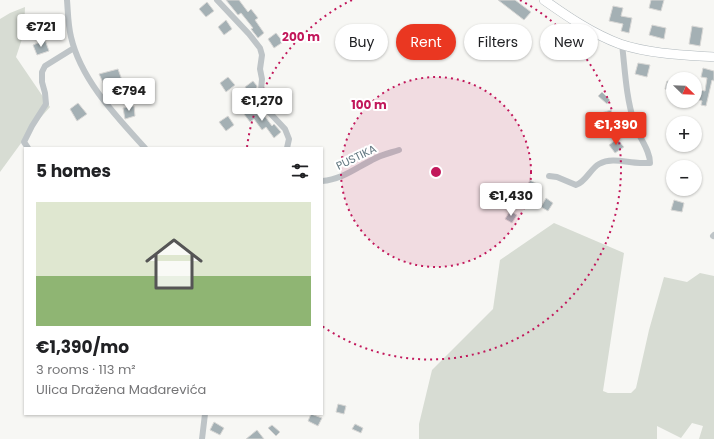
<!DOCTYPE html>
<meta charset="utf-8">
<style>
:root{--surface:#fff;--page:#f6f6f6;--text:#202124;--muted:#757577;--line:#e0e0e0;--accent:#ea3721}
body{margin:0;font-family:Poppins,sans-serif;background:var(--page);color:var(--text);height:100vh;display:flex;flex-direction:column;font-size:15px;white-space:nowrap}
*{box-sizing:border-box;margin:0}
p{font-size:13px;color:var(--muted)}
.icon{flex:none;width:22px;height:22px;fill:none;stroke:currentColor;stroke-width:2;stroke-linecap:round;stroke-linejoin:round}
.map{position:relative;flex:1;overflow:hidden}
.details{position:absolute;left:24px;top:147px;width:299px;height:268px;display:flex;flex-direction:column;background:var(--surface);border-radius:0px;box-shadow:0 1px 3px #0004}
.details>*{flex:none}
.hud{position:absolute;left:335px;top:24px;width:319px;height:36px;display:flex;gap:8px}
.needle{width:26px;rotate:113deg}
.buttons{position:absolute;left:666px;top:72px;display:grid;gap:8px}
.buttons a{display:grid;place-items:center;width:36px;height:36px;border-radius:50%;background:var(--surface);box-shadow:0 1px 3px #0004;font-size:20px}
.price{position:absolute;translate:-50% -34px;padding:0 9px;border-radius:4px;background:#fff;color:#222;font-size:13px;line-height:26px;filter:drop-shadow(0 1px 2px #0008)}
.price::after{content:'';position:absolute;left:50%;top:24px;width:12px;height:9px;margin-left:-6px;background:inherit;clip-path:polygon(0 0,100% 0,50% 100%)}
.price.active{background:var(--accent);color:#fff}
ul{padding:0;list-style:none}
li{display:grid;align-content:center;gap:8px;height:212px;padding:0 12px}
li+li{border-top:1px solid var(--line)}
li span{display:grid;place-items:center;height:124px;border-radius:0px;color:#555}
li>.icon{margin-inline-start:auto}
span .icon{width:72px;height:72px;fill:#fffc;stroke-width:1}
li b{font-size:17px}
h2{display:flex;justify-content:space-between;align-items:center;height:48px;padding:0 12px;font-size:17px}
.pill{padding:0 14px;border-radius:18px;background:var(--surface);box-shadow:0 1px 3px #0004;font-size:14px;line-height:36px}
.pill.active{background:var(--accent);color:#fff}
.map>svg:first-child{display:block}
</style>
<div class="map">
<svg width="714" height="439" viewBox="0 0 714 439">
<rect width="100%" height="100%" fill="#f7f7f4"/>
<path fill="#d7dcd3" d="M25 7 24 33 16 57 50 107 35 124 0 172V19L10 13Z
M554 223 624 253 603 391 608 393H631L636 388 649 330 664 277 687 282 700 273 714 276V439H699L703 426 692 423 681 438 657 426V439H419V424L432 370 493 309 500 260Z"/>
<path fill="#a4b0b4" stroke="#d9d8d6" d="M226 0H239L248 12 251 9 258 18 255 20 264 33 258 38 251 29 253 28 241 13 238 15Z
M498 0H515L531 12 524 20Z
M651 0H664L661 11 649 8Z
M207 2 214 11 206 17 199 9Z
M613 6 623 8 621 16 632 18 629 33 621 31 623 24 609 21Z
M226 20 232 29 224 35 218 27Z
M60 21 62 31 53 33 51 22Z
M652 25 666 28 664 39 649 35Z
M692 26 703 28 700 46 689 44Z
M276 33 283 42 274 48 268 39Z
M566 34 576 42 577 41 587 48 581 56 561 41Z
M45 40 49 51 37 55 33 45Z
M638 63 650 65 647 77 635 74Z
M703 68 714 71V81L712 80 706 106 701 105 702 101 695 99V89L705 91 707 78 701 77Z
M118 69 123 83 106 89 99 74Z
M228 77 235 85 226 92 220 83Z
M253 81 257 86 256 92 251 96 245 87Z
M667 81 673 82V91L665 89Z
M602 92 610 100 607 104 598 96Z
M78 103 87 114 77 121 70 109Z
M134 106 135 116 125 119 123 108Z
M252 107 260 118 264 115 272 126 274 124 281 132 274 138 266 127 262 130 254 119 250 122 244 114Z
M611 110 614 119 601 124 598 114Z
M228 116 234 125 226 131 219 122Z
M617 139 624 147 615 153 609 145Z
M530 180 537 184 532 192 526 188Z
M546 198 553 203 548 211 541 207Z
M674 200 684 203 682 212 671 210Z
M510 211 517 215 512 223 505 219Z
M338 404 346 406 344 414 336 412Z
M311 414 322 418 318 426 308 421Z
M214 422 224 428 220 435 210 430Z
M355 424 363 428 361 433 352 429Z
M272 425 280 432 276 436 268 428Z
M257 430 264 439H246Z"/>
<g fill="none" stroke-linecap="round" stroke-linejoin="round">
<defs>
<path id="secondary" d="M544 0C568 17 593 34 620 44 650 54 683 55 714 57"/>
</defs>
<use href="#secondary" stroke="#b0b8bc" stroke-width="10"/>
<path stroke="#bec4c7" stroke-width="6" d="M67 0C68 12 68 25 71 37 81 80 116 116 145 148
M217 0 249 34 260 48 262 55 260 69 262 79 260 101 263 107 269 112 285 129 289 139 287 148
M28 148 24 142 32 126 46 104 45 93 42 82V72L45 66 74 48
M549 176 557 177 576 185C586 182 590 169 599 164 612 157 627 163 640 163 643 163 646 163 650 163 650 148 637 136 634 122 626 97 625 70 622 44
M322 181C341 180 356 168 372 160 380 155 390 153 399 150
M713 236 714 235
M202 439 205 414"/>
<use href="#secondary" stroke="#fff" stroke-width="9"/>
</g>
<circle cx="436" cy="172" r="95" fill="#c2185b" fill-opacity=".12"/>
<g fill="none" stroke="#c2185b" stroke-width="2" stroke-dasharray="2 4">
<circle cx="436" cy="172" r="95"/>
<path d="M247 147A191 191 0 0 1 352 0M520 0A191 191 0 1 1 322 326"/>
</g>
<g text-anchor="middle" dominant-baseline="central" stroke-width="4" stroke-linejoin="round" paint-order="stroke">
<g font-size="11" fill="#617780" stroke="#fff">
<text transform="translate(356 157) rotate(-26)">PUSTIKA</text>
</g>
</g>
<circle cx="436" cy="172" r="6" fill="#c2185b" stroke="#fff" stroke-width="2"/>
<g font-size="12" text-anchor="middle" font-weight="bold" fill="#c2185b" stroke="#fff" stroke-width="4" stroke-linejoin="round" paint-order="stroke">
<text x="301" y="41">200 m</text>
<text x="369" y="109">100 m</text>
</g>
</svg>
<div class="buttons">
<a><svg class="needle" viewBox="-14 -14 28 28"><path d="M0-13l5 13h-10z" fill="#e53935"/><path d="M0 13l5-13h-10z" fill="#757577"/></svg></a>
<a>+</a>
<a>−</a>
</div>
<b class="price" style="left:41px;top:48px">€721</b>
<b class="price" style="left:129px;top:112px">€794</b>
<b class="price" style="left:262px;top:122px">€1,270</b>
<b class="price active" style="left:616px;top:146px">€1,390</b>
<b class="price" style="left:511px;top:217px">€1,430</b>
<div class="hud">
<a class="pill">Buy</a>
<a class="pill active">Rent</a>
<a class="pill">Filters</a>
<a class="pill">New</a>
</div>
<section class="details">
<h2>5 homes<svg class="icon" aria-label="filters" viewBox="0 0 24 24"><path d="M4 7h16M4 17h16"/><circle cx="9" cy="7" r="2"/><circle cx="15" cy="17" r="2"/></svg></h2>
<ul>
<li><span style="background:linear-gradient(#dfe7d0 60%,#8fb573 0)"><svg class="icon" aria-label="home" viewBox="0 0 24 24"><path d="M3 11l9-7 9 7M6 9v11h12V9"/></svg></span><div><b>€1,390/mo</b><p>3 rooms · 113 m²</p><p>Ulica Dražena Mađarevića</p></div></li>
</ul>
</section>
</div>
